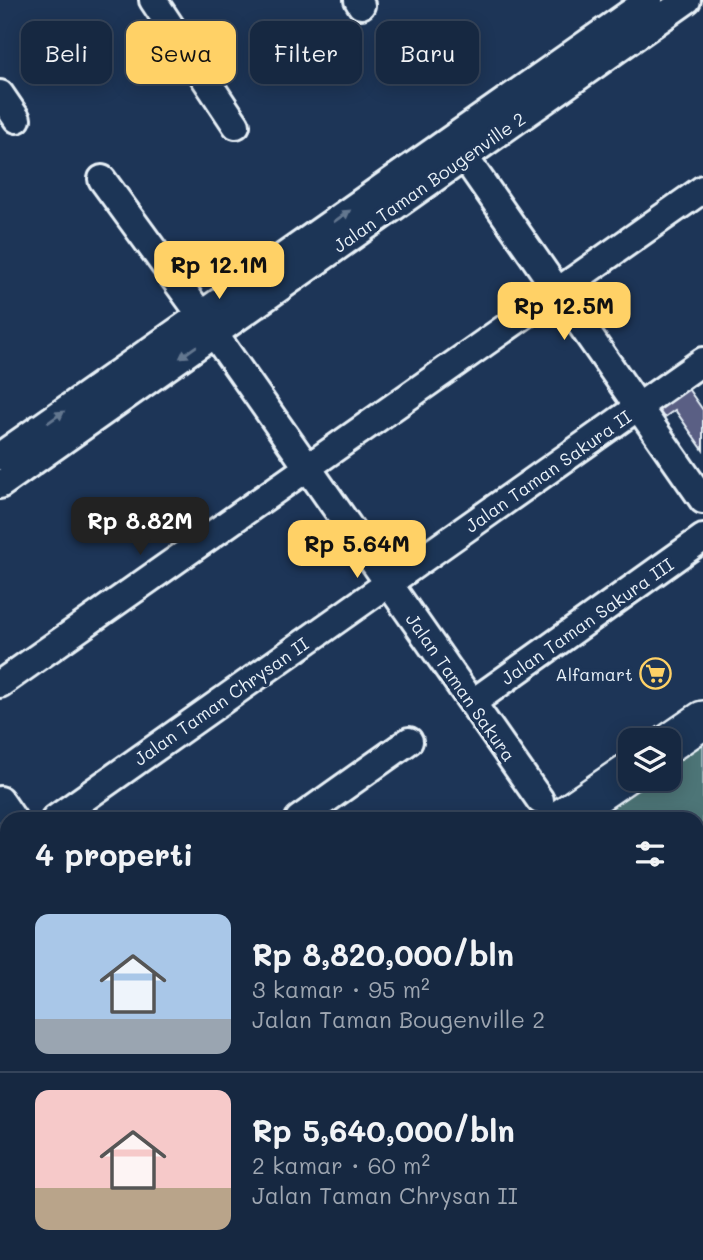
<!DOCTYPE html>
<html lang="id">
<meta charset="utf-8">
<style>
:root{--surface:#162841;--page:#1f3048;--text:#f1f3f6;--muted:#9ea6b1;--line:#35445a;--accent:#ffd166}
body{margin:0;font-family:Mali,sans-serif;background:var(--page);color:var(--text);height:100vh;display:flex;flex-direction:column;font-size:26px;white-space:nowrap}
*{box-sizing:border-box;margin:0}
p{font-size:23px;color:var(--muted)}
.icon{flex:none;width:38px;height:38px;fill:none;stroke:currentColor;stroke-width:2;stroke-linecap:round;stroke-linejoin:round}
.map{position:relative;flex:1;overflow:hidden}
.drawer{position:absolute;left:0px;top:812px;width:704px;height:448px;display:flex;flex-direction:column;background:var(--surface);border-radius:21px 21px 0 0;box-shadow:0 4px 18px #0003,0 0 0 2px var(--line)}
.drawer>*{flex:none}
.top-card{position:absolute;left:21px;top:21px;width:662px;height:63px;display:flex;gap:14px}
.fabs{position:absolute;left:618px;top:728px;display:grid;gap:14px}
.fabs a{display:grid;place-items:center;width:63px;height:63px;border-radius:14px;background:var(--surface);box-shadow:0 4px 18px #0003,0 0 0 2px var(--line);font-size:35px}
.price{position:absolute;translate:-50% -60px;padding:0 16px;border-radius:14px;background:var(--accent);color:#111;font-size:23px;line-height:46px;filter:drop-shadow(0 2px 4px #0008)}
.price::after{content:'';position:absolute;left:50%;top:42px;width:21px;height:16px;margin-left:-10px;background:inherit;clip-path:polygon(0 0,100% 0,50% 100%)}
.price.active{background:#222;color:#fff}
ul{padding:0;list-style:none}
li{display:flex;align-items:center;gap:21px;height:175px;padding:0 35px}
li+li{border-top:2px solid var(--line)}
li span{display:grid;place-items:center;flex:none;width:196px;height:140px;border-radius:14px;color:#555}
li>.icon{margin-inline-start:auto}
span .icon{width:84px;height:84px;fill:#fffc;stroke-width:1}
li b{font-size:30px}
h2{display:flex;justify-content:space-between;align-items:center;height:84px;padding:0 35px;font-size:30px}
.tag{padding:0 24px;border-radius:14px;background:var(--surface);box-shadow:0 4px 18px #0003,0 0 0 2px var(--line);font-size:24px;line-height:63px}
.tag.active{background:var(--accent);color:#111}
.map>svg:first-child{display:block}
</style>
<div class="map">
<svg width="703" height="1260" viewBox="0 0 703 1260">
<rect width="100%" height="100%" fill="#1d3557"/>
<filter id="ink" filterUnits="userSpaceOnUse"><feTurbulence type="fractalNoise" baseFrequency=".0143" numOctaves="2"/><feDisplacementMap in="SourceGraphic" scale="14" xChannelSelector="R" yChannelSelector="G"/><feConvolveMatrix kernelMatrix="1 2 1 2 8 2 1 2 1" color-interpolation-filters="sRGB"/></filter>
<g filter="url(#ink)">
<path fill="#2f4264" d="M0 925 7 935V1253H233L238 1260H0Z"/>
<path fill="#4e7477" stroke="#9bb2b8" stroke-width="2" d="M703 743V887L697 892 696 819H595L652 779H668L669 767Z"/>
<path fill="#5a5f84" stroke="#e8f1f8" stroke-width="2" d="M684 383 703 410V450L675 410 662 419 652 405Z
M0 943 7 953V1066L0 1056Z
M135 1253H219L224 1260H134L139 1257Z"/>
<g fill="none" stroke-linecap="round" stroke-linejoin="round">
<defs>
<path id="street" d="M153 0 236 125
M358 0 361 5
M0 94 17 119
M454 142 703 500
M102 179 201 315 540 800
M0 456 649 0
M0 485 687 0
M0 684 703 189
M472 703 703 538
M0 800 13 819
M55 819 703 361
M299 819 409 741
M696 908 703 903
M696 1031 703 1040
M696 1085 703 1081
M0 1211 7 1206
M308 1253 313 1260
M86 1260 89 1253
M448 1260 458 1253
M699 1260 703 1257"/>
<path id="secondary" d="M668 744 703 720
M560 819 630 771
M0 1119 7 1129
M0 1178 7 1187"/>
</defs>
<use href="#street" stroke="#e8f1f8" stroke-width="32"/>
<use href="#secondary" stroke="#e8f1f8" stroke-width="42"/>
<use href="#street" stroke="#1d3557" stroke-width="26"/>
<use href="#secondary" stroke="#1d3557" stroke-width="37"/>
</g>
<defs><path id="oneway-solid" d="M-6-.8H1V-3.2L6.5 0L1 3.2V.8H-6Z" transform="scale(1.75)"/></defs>
<g fill="#64778f">
<use href="#oneway-solid" transform="translate(342 216) rotate(-35)"/>
<use href="#oneway-solid" transform="translate(188 352) rotate(145)"/>
<use href="#oneway-solid" transform="translate(56 417) rotate(-35)"/>
</g>
</g>
<defs>
<symbol id="supermarket-ring" viewBox="-11 -11 22 22"><circle r="9.5" fill="#1d3557" stroke="#ffd166" stroke-width="1.5"/><path d="M-6-5.5h2.5l.6 2H6L4.5 2H-2.5L-4.4-4H-6ZM-1.5 3.2a1.3 1.3 0 1 0 .1 0ZM3 3.2a1.3 1.3 0 1 0 .1 0Z" fill="#ffd166"/></symbol>
</defs>
<g fill-rule="evenodd">
<use href="#supermarket-ring" x="638" y="656" width="35" height="35"/>
</g>
<g text-anchor="middle" dominant-baseline="central" stroke-width="7" stroke-linejoin="round" paint-order="stroke">
<g font-size="18" fill="#e8f1f8" stroke="#1d3557">
<text transform="translate(429 182) rotate(-35)">Jalan Taman Bougenville 2</text>
<text transform="translate(548 471) rotate(-35)">Jalan Taman Sakura II</text>
<text transform="translate(587 621) rotate(-35)">Jalan Taman Sakura III</text>
<text transform="translate(461 687) rotate(55)">Jalan Taman Sakura</text>
<text transform="translate(221 701) rotate(-35)">Jalan Taman Chrysan II</text>
</g>
<g font-size="18" fill="#e8f1f8" stroke="#1d3557" text-anchor="end">
<text x="633" y="674">Alfamart</text>
</g>
</g>
</svg>
<div class="fabs">
<a><svg class="icon" aria-label="layers" viewBox="0 0 24 24"><path d="M12 4l9 5-9 5-9-5zM3 14l9 5 9-5"/></svg></a>
</div>
<b class="price" style="left:219px;top:301px">Rp 12.1M</b>
<b class="price" style="left:564px;top:342px">Rp 12.5M</b>
<b class="price active" style="left:140px;top:557px">Rp 8.82M</b>
<b class="price" style="left:357px;top:580px">Rp 5.64M</b>
<div class="top-card">
<a class="tag">Beli</a>
<a class="tag active">Sewa</a>
<a class="tag">Filter</a>
<a class="tag">Baru</a>
</div>
<section class="drawer">
<h2>4 properti<svg class="icon" aria-label="filters" viewBox="0 0 24 24"><path d="M4 7h16M4 17h16"/><circle cx="9" cy="7" r="2"/><circle cx="15" cy="17" r="2"/></svg></h2>
<ul>
<li><span style="background:linear-gradient(#a9c7e8 75%,#9aa5b1 0)"><svg class="icon" aria-label="home" viewBox="0 0 24 24"><path d="M3 11l9-7 9 7M6 9v11h12V9"/></svg></span><div><b>Rp 8,820,000/bln</b><p>3 kamar · 95 m²</p><p>Jalan Taman Bougenville 2</p></div></li>
<li><span style="background:linear-gradient(#f6c9c9 70%,#b9a48a 0)"><svg class="icon" aria-label="home" viewBox="0 0 24 24"><path d="M3 11l9-7 9 7M6 9v11h12V9"/></svg></span><div><b>Rp 5,640,000/bln</b><p>2 kamar · 60 m²</p><p>Jalan Taman Chrysan II</p></div></li>
</ul>
</section>
</div>
